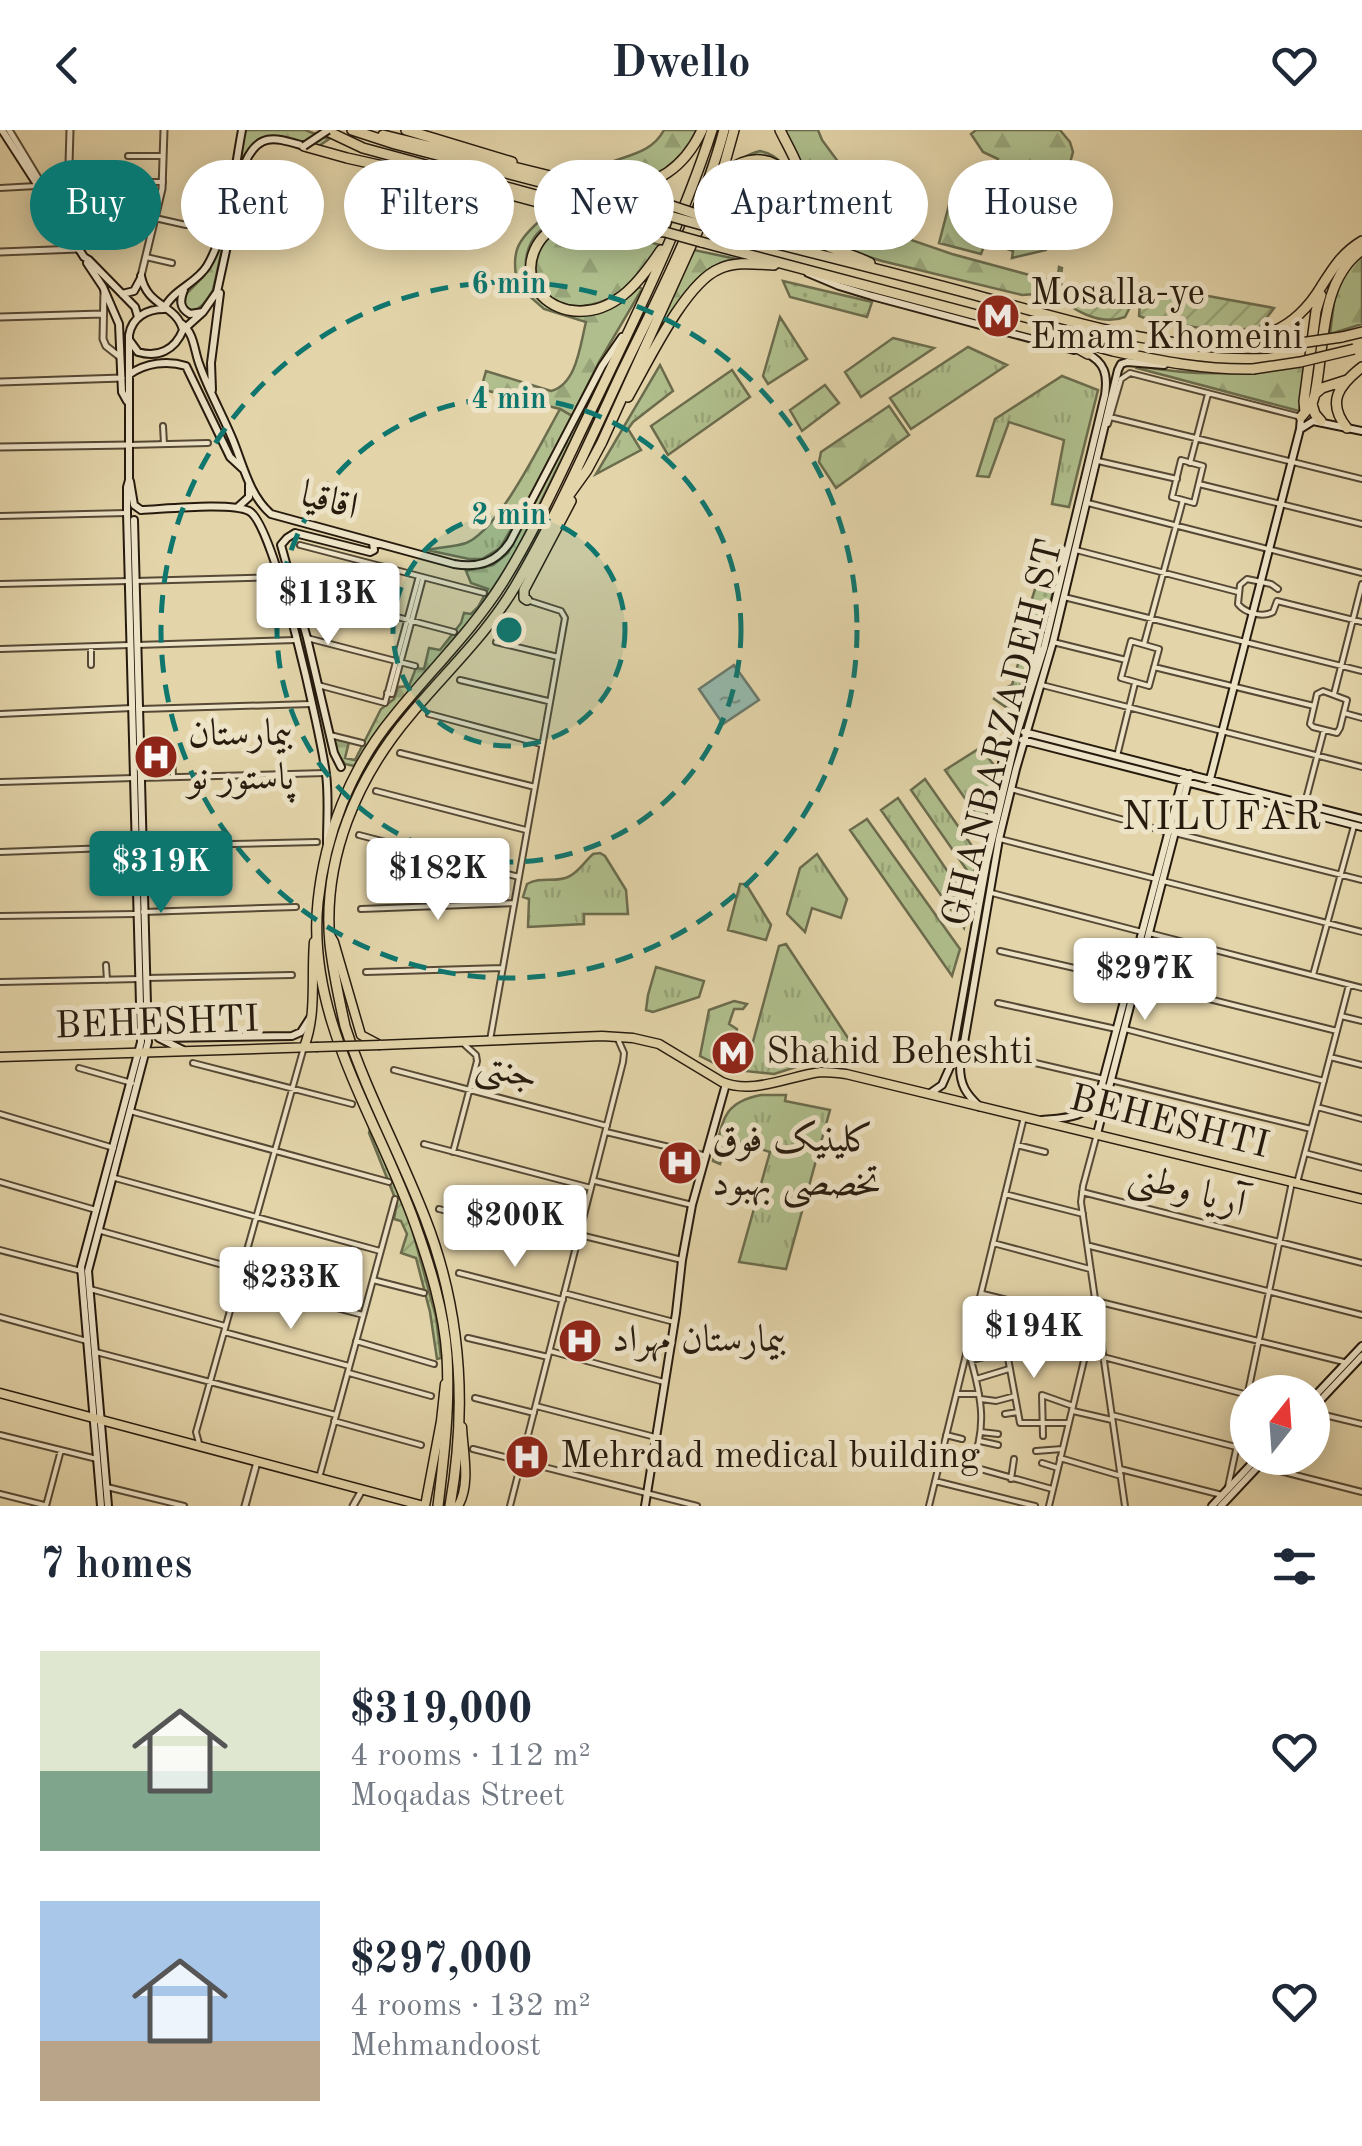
<!DOCTYPE html>
<meta charset="utf-8">
<style>
:root{--surface:#fff;--page:#f2f2f3;--text:#1f2937;--muted:#747a83;--accent:#0f766e}
body{margin:0;font-family:"Old Standard TT",Amiri,serif;background:var(--page);color:var(--text);height:100vh;display:flex;flex-direction:column;font-size:38px;white-space:nowrap}
*{box-sizing:border-box;margin:0}
p{font-size:32px;color:var(--muted)}
.icon{flex:none;width:55px;height:55px;fill:none;stroke:currentColor;stroke-width:2;stroke-linecap:round;stroke-linejoin:round}
.map{position:relative;height:1376px;overflow:hidden}
.side{display:flex;flex-direction:column;background:var(--surface);flex:1}
.side>*{flex:none}
.hud{position:absolute;left:30px;top:30px;width:1302px;height:90px;display:flex;gap:20px}
.needle{width:65px;rotate:17deg}
.buttons{position:absolute;left:1230px;top:1245px;display:grid;gap:20px}
.buttons a{display:grid;place-items:center;width:100px;height:100px;border-radius:50%;background:var(--surface);box-shadow:0 5px 25px #0003;font-size:50px}
.price{position:absolute;translate:-50% -85px;padding:0 22px;border-radius:10px;background:#fff;color:#222;font-size:32px;line-height:65px;filter:drop-shadow(0 2px 5px #0008)}
.price::after{content:'';position:absolute;left:50%;top:60px;width:30px;height:22px;margin-left:-15px;background:inherit;clip-path:polygon(0 0,100% 0,50% 100%)}
.price.active{background:var(--accent);color:#fff}
ul{padding:0;list-style:none}
li{display:flex;align-items:center;gap:30px;height:250px;padding:0 40px}
li span{display:grid;place-items:center;flex:none;width:280px;height:200px;border-radius:0px;color:#555}
li>.icon{margin-inline-start:auto}
span .icon{width:120px;height:120px;fill:#fffc;stroke-width:1}
li b{font-size:42px}
h2{display:flex;justify-content:space-between;align-items:center;height:120px;padding:0 40px;font-size:42px}
.tag{padding:0 35px;border-radius:45px;background:var(--surface);box-shadow:0 5px 25px #0003;font-size:35px;line-height:90px}
.tag.active{background:var(--accent);color:#fff}
header{display:flex;justify-content:space-between;align-items:center;height:130px;padding:0 40px;background:var(--surface);font-size:45px;font-weight:700}
.map>svg:first-child{display:block}
</style>
<header><svg class="icon" aria-label="back" viewBox="0 0 24 24"><path d="M15 5l-7 7 7 7"/></svg>Dwello<svg class="icon" aria-label="heart" viewBox="0 0 24 24"><path d="M12 20l-8-8c-3-5 5-10 8-4 3-6 11-1 8 4z"/></svg></header>
<div class="map">
<svg width="1362" height="1376" viewBox="0 0 1362 1376">
<defs>
<pattern id="grass-dots" width="8" height="8" patternUnits="userSpaceOnUse" patternTransform="scale(2.5)"><rect width="8" height="8" fill="#afbe8c"/><path d="M2 2h.1M6 6h.1" fill="none" stroke="#97a378" stroke-width="1.8" stroke-linecap="round"/></pattern>
<pattern id="forest-firs" width="22" height="20" patternUnits="userSpaceOnUse" patternTransform="scale(2.5)"><rect width="22" height="20" fill="#afbe8c"/><path d="M5 1l3.5 6h-7zM16 11l3.5 6h-7z" fill="#97a378"/></pattern>
<pattern id="park-tufts" width="24" height="20" patternUnits="userSpaceOnUse" patternTransform="scale(2.5)"><rect width="24" height="20" fill="#afbe8c"/><path d="M3 7l-1-3M5 7V3M7 7l1-3M15 17l-1-3M17 17v-4M19 17l1-3" fill="none" stroke="#97a378"/></pattern>
<pattern id="garden-furrows" width="10" height="10" patternUnits="userSpaceOnUse" patternTransform="scale(2.5)"><rect width="10" height="10" fill="#afbe8c"/><path d="M-1 1l2-2M0 10L10 0M9 11l2-2" fill="none" stroke="#97a378"/></pattern>
<pattern id="water-ripples" width="26" height="14" patternUnits="userSpaceOnUse" patternTransform="scale(2.5)"><rect width="26" height="14" fill="#95b8ab"/><path d="M2 4q2-2 4 0t4 0M15 11q2-2 4 0t4 0" fill="none" stroke="#7a958a"/></pattern>
</defs>
<rect width="100%" height="100%" fill="#e3d4a9"/>
<filter id="stains"><feTurbulence type="fractalNoise" baseFrequency=".002" numOctaves="4"/><feColorMatrix values="0 0 0 0 .2 0 0 0 0 .09 0 0 0 0 .02 0 0 0 .5 -.17"/></filter>
<radialGradient id="worn" r=".72"><stop offset=".6" stop-color="#630" stop-opacity="0"/><stop offset="1" stop-color="#630" stop-opacity=".3"/></radialGradient>
<path fill="url(#grass-dots)" stroke="#6b6c4d" stroke-width="2.5" d="M783 151 872 172 867 187 790 167Z
M1042 437 1058 443 1042 503 1010 580 994 569 999 561 1012 555 1020 527 1014 526Z"/>
<path fill="url(#forest-firs)" stroke="#6b6c4d" stroke-width="2.5" d="M245 0H305L329 9 319 16C287 8 257 0 242 30L213 160C207 169 201 181 190 181L184 174 185 165 204 146 220 117Z
M664 0H699C674 43 648 58 598 50L602 41 596 39C619 25 650 27 664 0Z
M783 0H818L822 10 873 79 911 110 952 124 1048 150 1046 158 1036 164 1022 165 882 131 831 115 818 108 806 89V66Z
M976 0H1060L1070 12 1073 22 1046 120 1012 128 1013 121 1004 118 1005 110 988 106 981 124 939 113 950 71 966 76 972 52 991 56 998 29 983 22 971 4Z
M541 77 563 82V87C554 92 544 96 537 104 518 125 523 166 551 178 562 182 578 178 590 177 612 175 622 173 639 157L642 159 599 232 572 286 560 279 481 259 486 241 551 261C577 254 580 215 586 192L544 179 518 156C510 122 517 110 543 88L538 84Z
M581 96 600 98 660 115C651 128 644 142 632 153 620 165 601 174 584 176 547 179 524 149 542 116 550 101 565 97 581 96Z
M694 120 746 131C737 132 725 132 716 136 683 149 647 225 629 255Z
M1362 122V194L1330 204 1336 156Z
M1307 234 1299 281 1137 238 1139 236C1198 247 1248 245 1307 234Z
M604 236 607 237 515 424 470 493 387 588 354 636 345 634 336 622 333 609 349 612 345 628 355 630 381 579 394 569 398 557 409 556 416 538 424 539 429 518 440 520 461 493 464 483 471 484 478 477 488 459 471 453 466 441 493 435 508 423Z
M889 276 909 305 836 358 819 332 821 322Z"/>
<path fill="url(#park-tufts)" stroke="#6b6c4d" stroke-width="2.5" d="M760 21C797 28 802 80 765 90 748 94 727 87 710 83 720 58 731 27 760 21Z
M780 187 807 229 768 254 763 246Z
M893 208 934 218 861 267 845 242Z
M968 217 1007 235 911 299 890 268Z
M660 235 673 261 633 292 628 299 641 320 596 344Z
M732 240 750 267 668 325 651 296Z
M1062 246 1098 260 1069 377 1052 374 1064 310 1009 292 989 347 977 346 995 289Z
M825 255 839 273 802 301 790 280Z
M560 279 572 286 550 333 500 418 482 429H469L427 420C440 417 455 417 466 413 499 400 542 311 560 279Z
M980 618 994 635 986 686 981 691 945 640Z
M925 649 977 723 973 749 911 660Z
M898 668 969 773 964 798 881 680Z
M867 689 960 819 952 846 850 700Z
M600 723 605 726 626 760 628 784H584V794L528 797 529 769 523 767 527 754C541 746 554 753 568 747 578 743 585 731 593 724Z
M817 724 847 769 841 788 812 778 805 802 787 784 800 738Z
M740 754H746L771 795 766 810 728 800Z
M786 814 850 911 848 934 802 935 774 944 745 941 779 816Z
M656 837 704 851 699 867 653 882 646 880 648 865Z
M734 871 747 874 743 879H734L729 894 737 899 728 940 700 926 709 880Z
M761 965H786L785 971 830 980 786 1139 739 1132 770 1022 728 1009 720 1034 713 1031C723 995 719 973 761 965Z"/>
<path fill="url(#garden-furrows)" stroke="#6b6c4d" stroke-width="2.5" d="M1059 137 1062 138 1060 151 1062 156 1104 169 1132 173 1125 187C1102 196 1068 181 1056 160Z
M1164 162H1186L1274 178 1259 198 1219 201 1150 190 1139 186 1140 174 1146 166Z
M370 999 406 1077 436 1187 441 1228 437 1229 430 1182 416 1128 401 1123 407 1104 401 1091 394 1089 397 1073 369 1003Z"/>
<path fill="url(#water-ripples)" stroke="#69796c" stroke-width="2.5" d="M734 535 759 570 723 594 699 559Z"/>
<g fill="none" stroke-linecap="round" stroke-linejoin="round">
<defs>
<path id="minor" d="M128 26H163
M124 52H163
M0 58 36 56
M155 88 186 95
M146 127 172 133
M1110 287 1362 349
M1108 294 1121 249 1130 243 1301 287
M163 296 164 314
M129 315 208 313
M1181 330 1203 336 1194 373 1172 367Z
M1098 331 1177 349
M1190 333 1208 264
M1199 354 1362 394
M1088 373 1362 443
M0 386 127 383
M300 415 484 463
M1076 420 1238 462
M135 451 279 447
M0 454 129 451
M1278 459 1271 454 1247 449 1240 455 1238 474C1245 483 1263 488 1273 482L1277 471 1362 492
M295 460 454 502
M1064 467 1362 541
M307 508 415 536
M1131 511 1159 519 1149 556 1121 548Z
M496 512 558 527
M1053 512 1126 530
M1144 514 1183 370
M137 515 296 510
M91 517V535
M0 519 130 515
M1154 537 1314 576
M460 550 548 571
M318 555 385 573 419 446
M1042 555 1362 637
M1323 561 1347 570 1340 598 1337 603 1313 597 1310 594 1317 564Z
M387 563 392 564 423 448
M1334 564 1362 454
M141 579 311 574
M1344 583 1362 588
M0 584 132 578
M429 584 541 614
M330 605 362 613
M400 623 535 657
M172 625 173 646
M1117 626 1135 553
M141 648 326 643
M0 652 134 648
M1011 659 1168 702
M376 661 526 700
M1305 673 1324 600
M1175 703 1362 750
M359 705 519 747
M1000 709 1156 749
M141 716 317 712
M0 722 136 717
M1163 751 1362 802
M992 763 1142 802
M361 779 514 773
M143 782 296 777
M0 786 135 784
M1149 803 1362 858
M1000 821 1127 850
M106 835 107 850
M366 842 502 838
M1313 845 1354 696
M146 848 292 845
M1137 851 1337 901
M0 852 139 849
M998 873 1116 899
M1341 886 1362 891
M1125 899 1324 951
M490 910 565 488 561 481 530 471
M1330 927 1362 935
M1018 929 1104 949
M193 933 352 974
M79 938 132 953
M394 940 607 996
M1111 950 1311 999
M1317 977 1362 989
M130 981 389 1052
M0 984 114 1018
M606 1002 703 1025
M1097 1004 1083 1056 1081 1072 1125 1376
M424 1014 591 1058
M1017 1015 1045 1022
M453 1022 477 931 476 925 465 915
M1305 1023 1362 1038
M115 1048 380 1121
M595 1051 692 1075
M0 1052 96 1080
M1297 1053 1349 855
M1082 1062 1362 1133
M1005 1064 1083 1084
M439 1079 575 1114
M101 1101 241 1140
M580 1105 682 1130
M993 1113 1090 1139
M1090 1116 1362 1185
M0 1120 81 1141
M459 1143 563 1170
M373 1150 424 1163
M238 1152 363 1185
M90 1159 225 1196
M564 1163 674 1192
M983 1164 1100 1193
M1096 1171 1344 1232
M0 1187 87 1211
M974 1193 1248 1265
M1003 1201 1020 1293H1067
M224 1202 349 1236
M468 1208 548 1227
M356 1211 434 1234
M550 1221 664 1252
M96 1222 336 1285
M349 1243 431 1266
M976 1249 1009 1239
M1248 1262 1292 1052
M958 1264H979
M475 1268 534 1283
M981 1269 996 1271 1015 1266
M536 1276 655 1307
M1073 1281 1112 1290
M1312 1282 1362 1294
M1005 1284 1018 1282
M1112 1285 1236 1317
M334 1291 421 1315
M981 1302 998 1304
M0 1305 97 1329
M946 1305 962 1309
M1043 1306 1042 1265 1073 1276
M980 1311 998 1315
M200 1317 196 1302 203 1277 304 917
M473 1319 697 1376
M1036 1321 1062 1319
M941 1328 1052 1359
M1060 1328 1121 1346
M1042 1333 1058 1338
M1260 1336 1362 1362
M971 1337C987 1298 982 1270 971 1230L1006 1222
M1120 1339 1222 1365
M319 1348 395 1069
M1011 1349 1014 1329
M935 1351 1035 1376
M107 1357 184 1376
M1228 1357 1248 1264
M0 1364 44 1375
M46 1376 61 1320
M510 1376 623 932 624 923 617 907
M929 1376 1024 987
M1049 1376 1086 1222"/>
<path id="tertiary" d="M9 0 52 71 59 74 66 70
M70 0 68 68 72 107
M0 122 78 119
M141 146 162 59 164 0
M104 160 103 209 106 216 120 227
M0 187 102 184
M0 252 122 248
M0 317 129 315
M245 1376 257 1332
M353 1376 362 1360"/>
<path id="secondary" d="M2 0 84 127 89 130 135 177 138 187
M87 133 103 157 119 194 122 262 127 271
M808 143 839 156 872 166 1074 220
M184 160C180 170 179 178 190 184L203 182
M122 164 134 161 141 148
M164 179C172 160 196 154 207 136 229 99 234 42 242 0
M182 194C195 204 194 222 200 236 209 261 222 284 232 308 243 334 249 365 271 384
M183 200 203 182 217 162 245 33C259 1 276 8 304 16
M130 211 138 222C158 228 175 220 183 200 176 174 147 177 141 146
M130 244C146 233 167 230 186 236L230 327 243 339
M212 260 211 233 220 163
M1302 298 1313 291 1362 301
M130 351 134 375 141 380
M238 377 249 367V355
M141 380C165 379 231 372 249 381 275 394 321 607 326 644 329 667 327 690 327 713
M271 384 454 434C478 438 496 433 510 412L602 236 622 207
M1024 602 1362 689
M1022 610 1362 697
M341 637 334 623 307 508 281 415 287 408 295 403 370 422 374 420 373 413
M1208 657 1300 299 1301 287
M989 705C997 641 1014 580 1039 520
M149 896 159 908 183 920
M159 908 292 906 301 902 310 888
M929 964 942 955 950 937 987 731 1018 600 1044 518 1105 265C1108 245 1105 232 1086 223
M980 977C966 964 960 955 960 936L999 709 1016 639 1053 512 1118 240 1121 234 1127 232 1164 235
M1042 990C1065 988 1088 988 1099 966L1184 643
M1097 1004 1190 644
M1312 1269 1362 1216
M1312 1279 1362 1226
M101 1376 81 1137 141 912 127 383V357L129 350V205C132 187 147 179 164 179
M108 1376 88 1141 148 912 134 390
M645 1376 676 1183 682 1130 692 1075 726 954
M1212 1376 1257 1328
M1221 1376 1266 1328"/>
<path id="primary" d="M330 805 334 812 361 905 380 915 602 906 633 908 659 914 722 952C753 965 789 946 821 942 829 942 838 943 846 944L1362 1069
M304 917C317 885 311 847 314 812
M0 927 316 917
M0 1263 424 1376
M425 1376 441 1291 445 1254
M458 1376C471 1355 463 1321 462 1297"/>
<path id="trunk" d="M325 0 363 18 576 76
M352 0 395 14 666 85
M406 0 512 32
M780 0C789 19 802 38 803 60 805 77 799 93 812 106 825 119 854 124 870 133
M383 5 672 76
M304 16 347 28 508 64 642 100 665 102
M615 56C656 59 685 36 702 0
M595 92C584 91 574 90 563 94 538 102 522 133 536 158 543 169 555 177 568 180 612 188 639 153 661 120
M716 96C734 94 754 98 771 93 824 74 776 0 725 43
M709 97C798 119 887 141 975 165 1070 191 1166 222 1266 218
M701 112 1113 221C1160 231 1204 240 1253 239
M1342 207 1362 202
M1068 213 1088 224
M1208 213C1259 211 1293 203 1321 157 1333 138 1342 123 1362 111
M1315 264 1322 258 1347 250
M628 267C647 234 685 153 719 139 735 131 756 134 774 135
M1312 274 1315 284 1321 291
M1305 282 1304 271 1316 181 1321 165
M1301 287 1312 274 1315 264C1325 216 1319 151 1362 120
M1347 298C1326 272 1339 255 1362 237
M564 372 587 340 602 312 719 54 734 0
M527 470 524 468V460L571 371
M438 1376C444 1326 450 1276 447 1226 444 1181 430 1136 415 1094 378 989 306 889 318 772 325 705 350 639 394 586 430 541 472 501 503 452 539 394 566 331 596 270 638 182 682 93 712 0
M450 1376C467 1279 461 1180 425 1088 400 1023 366 962 345 896 339 869 333 841 330 814 322 729 357 647 411 584 447 541 488 503 516 455 556 387 588 315 621 244 659 165 701 86 724 0"/>
</defs>
<use href="#minor" stroke="#564935" stroke-width="8"/>
<use href="#tertiary" stroke="#564935" stroke-width="9"/>
<use href="#secondary" stroke="#271b0e" stroke-width="10"/>
<use href="#primary" stroke="#271b0e" stroke-width="11"/>
<use href="#trunk" stroke="#271b0e" stroke-width="12"/>
<use href="#minor" stroke="#ede3c7" stroke-width="4"/>
<use href="#tertiary" stroke="#ede3c7" stroke-width="5"/>
<use href="#secondary" stroke="#ede3c7" stroke-width="6"/>
<use href="#primary" stroke="#e3d4a9" stroke-width="8"/>
<use href="#trunk" stroke="#e3d4a9" stroke-width="9"/>
<defs>
<path id="secondary-bridge" d="M304 16 328 0"/>
<path id="primary-bridge" d="M316 917 380 915"/>
<path id="trunk-bridge" d="M672 76 699 85 708 94
M666 85 709 97
M665 102 701 112
M1266 218 1342 207
M1253 239 1300 232 1354 219"/>
</defs>
<use href="#secondary-bridge" stroke="#271b0e" stroke-width="10" stroke-linecap="butt"/>
<use href="#primary-bridge" stroke="#271b0e" stroke-width="11" stroke-linecap="butt"/>
<use href="#trunk-bridge" stroke="#271b0e" stroke-width="12" stroke-linecap="butt"/>
<use href="#secondary-bridge" stroke="#ede3c7" stroke-width="6"/>
<use href="#primary-bridge" stroke="#e3d4a9" stroke-width="8"/>
<use href="#trunk-bridge" stroke="#e3d4a9" stroke-width="9"/>
</g>
<circle cx="509" cy="500" r="116" fill="#0f766e" fill-opacity=".12"/>
<g fill="none" stroke="#0f766e" stroke-width="5" stroke-dasharray="18 12">
<circle cx="509" cy="500" r="116"/>
<circle cx="509" cy="500" r="232"/>
<circle cx="509" cy="500" r="348"/>
</g>
<defs>
<symbol id="metro-disc" viewBox="-11 -11 22 22"><circle r="9.5" fill="#8f2418" stroke="#ede3c7"/><path d="M-5.5 5V-5H-3L0 0L3-5H5.5V5H3V-.5L0 4L-3-.5V5Z" fill="#fff"/></symbol>
<symbol id="hospital-disc" viewBox="-11 -11 22 22"><circle r="9.5" fill="#8f2418" stroke="#ede3c7"/><path d="M-5-5h3v3.5h4V-5h3V5h-3V1.5h-4V5h-3Z" fill="#fff"/></symbol>
</defs>
<g fill-rule="evenodd">
<use href="#metro-disc" x="973" y="161" width="50" height="50"/>
<use href="#hospital-disc" x="131" y="602" width="50" height="50"/>
<use href="#metro-disc" x="708" y="898" width="50" height="50"/>
<use href="#hospital-disc" x="655" y="1008" width="50" height="50"/>
<use href="#hospital-disc" x="555" y="1186" width="50" height="50"/>
<use href="#hospital-disc" x="502" y="1302" width="50" height="50"/>
</g>
<g text-anchor="middle" dominant-baseline="central" stroke-width="10" stroke-linejoin="round" paint-order="stroke">
<g font-size="38" fill="#271b0e" stroke="#ede3c7" text-anchor="start">
<text x="1030" y="164">Mosalla-ye<tspan x="1030" dy="44">Emam Khomeini</tspan></text>
<text x="188" y="605">بیمارستان<tspan x="188" dy="44">پاستور نو</tspan></text>
<text x="766" y="923">Shahid Beheshti</text>
<text x="712" y="1011">کلینیک فوق<tspan x="712" dy="44">تخصصی بهبود</tspan></text>
<text x="612" y="1211">بیمارستان مهراد</text>
<text x="560" y="1327">Mehrdad medical building</text>
</g>
<g font-size="38" fill="#271b0e" stroke="#ede3c7">
<text transform="translate(329 372) rotate(15)">اقاقیا</text>
<text transform="translate(1004 603) rotate(-76)">GHANBARZADEH ST</text>
<text transform="translate(157 894) rotate(-2)">BEHESHTI</text>
<text transform="translate(507 942) rotate(15)">جنتی</text>
<text transform="translate(1169 993) rotate(14)">BEHESHTI</text>
<text transform="translate(1187 1061) rotate(15)">آریا وطنی</text>
</g>
<g font-size="40" letter-spacing="2.5" fill="#271b0e" stroke="#ede3c7">
<text x="1223" y="689">NILUFAR</text>
</g>
</g>
<circle cx="509" cy="500" r="15" fill="#0f766e" stroke="#ede3c7" stroke-width="5"/>
<g font-size="30" text-anchor="middle" font-weight="bold" fill="#0f766e" stroke="#ede3c7" stroke-width="10" stroke-linejoin="round" paint-order="stroke">
<text x="509" y="163">6 min</text>
<text x="509" y="278">4 min</text>
<text x="509" y="394">2 min</text>
</g>
<rect width="100%" height="100%" filter="url(#stains)"/>
<rect width="100%" height="100%" fill="url(#worn)"/>
</svg>
<div class="buttons">
<a><svg class="needle" viewBox="-14 -14 28 28"><path d="M0-13l5 13h-10z" fill="#e53935"/><path d="M0 13l5-13h-10z" fill="#747a83"/></svg></a>
</div>
<b class="price" style="left:328px;top:518px">$113K</b>
<b class="price active" style="left:161px;top:786px">$319K</b>
<b class="price" style="left:438px;top:793px">$182K</b>
<b class="price" style="left:1145px;top:893px">$297K</b>
<b class="price" style="left:515px;top:1140px">$200K</b>
<b class="price" style="left:291px;top:1202px">$233K</b>
<b class="price" style="left:1034px;top:1251px">$194K</b>
<div class="hud">
<a class="tag active">Buy</a>
<a class="tag">Rent</a>
<a class="tag">Filters</a>
<a class="tag">New</a>
<a class="tag">Apartment</a>
<a class="tag">House</a>
</div>
</div>
<section class="side">
<h2>7 homes<svg class="icon" aria-label="filters" viewBox="0 0 24 24"><path d="M4 7h16M4 17h16"/><circle cx="9" cy="7" r="2"/><circle cx="15" cy="17" r="2"/></svg></h2>
<ul>
<li><span style="background:linear-gradient(#dfe7d0 60%,#7fa58c 0)"><svg class="icon" aria-label="home" viewBox="0 0 24 24"><path d="M3 11l9-7 9 7M6 9v11h12V9"/></svg></span><div><b>$319,000</b><p>4 rooms · 112 m²</p><p>Moqadas Street</p></div><svg class="icon" aria-label="heart" viewBox="0 0 24 24"><path d="M12 20l-8-8c-3-5 5-10 8-4 3-6 11-1 8 4z"/></svg></li>
<li><span style="background:linear-gradient(#a9c7e8 70%,#b9a48a 0)"><svg class="icon" aria-label="home" viewBox="0 0 24 24"><path d="M3 11l9-7 9 7M6 9v11h12V9"/></svg></span><div><b>$297,000</b><p>4 rooms · 132 m²</p><p>Mehmandoost</p></div><svg class="icon" aria-label="heart" viewBox="0 0 24 24"><path d="M12 20l-8-8c-3-5 5-10 8-4 3-6 11-1 8 4z"/></svg></li>
</ul>
</section>
